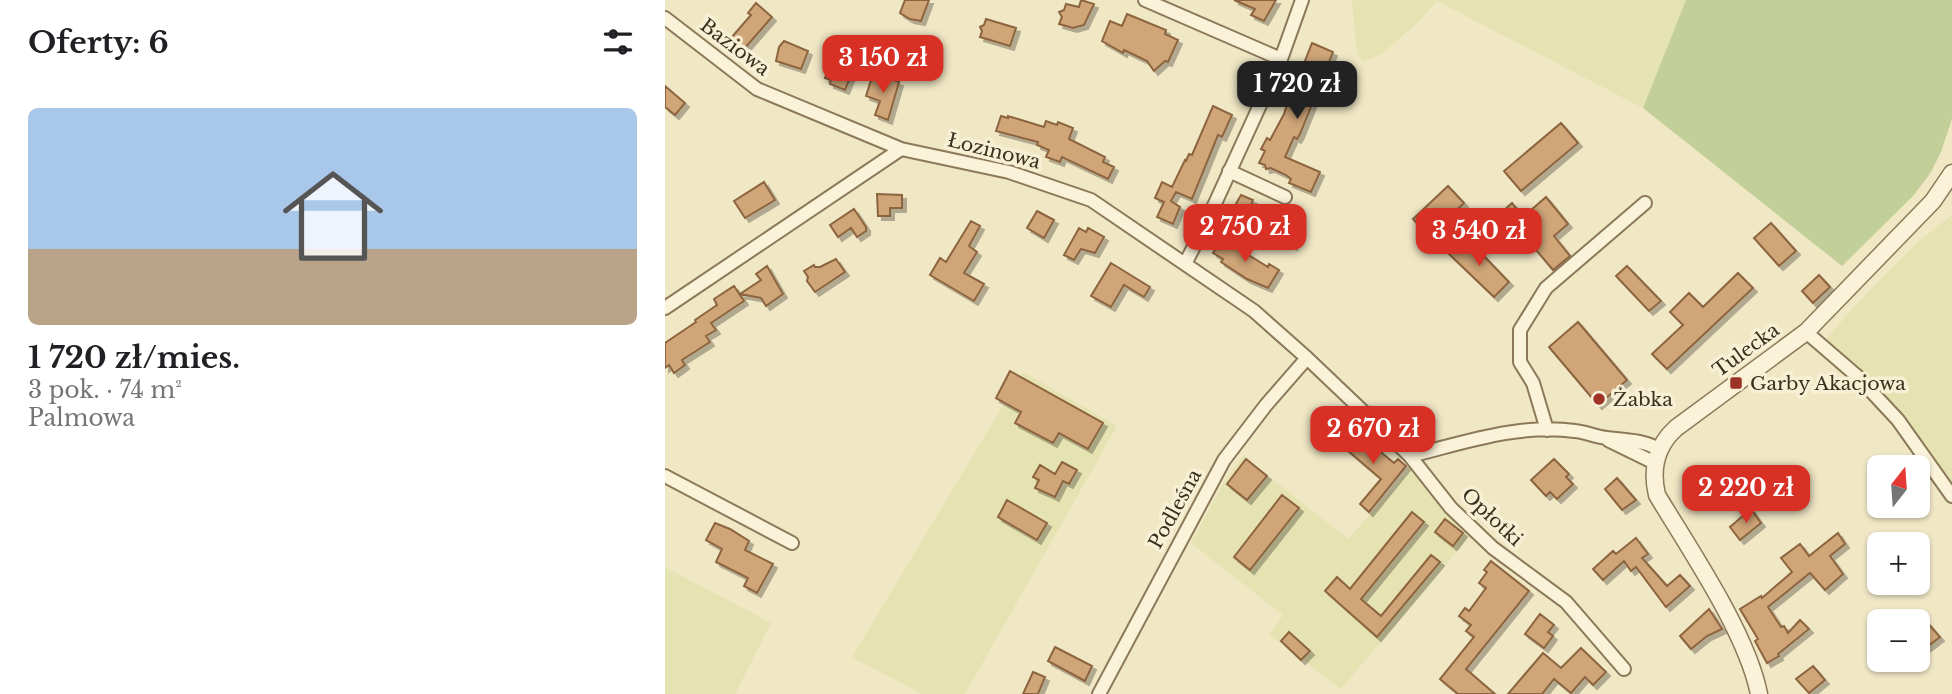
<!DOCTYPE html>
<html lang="pl">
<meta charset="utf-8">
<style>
:root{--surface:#fff;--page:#f2f2f2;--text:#202124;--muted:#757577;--accent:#d93025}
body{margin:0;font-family:"Libre Baskerville",serif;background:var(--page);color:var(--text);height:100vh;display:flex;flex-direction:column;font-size:26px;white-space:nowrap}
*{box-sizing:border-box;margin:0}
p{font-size:23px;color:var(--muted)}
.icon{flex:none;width:38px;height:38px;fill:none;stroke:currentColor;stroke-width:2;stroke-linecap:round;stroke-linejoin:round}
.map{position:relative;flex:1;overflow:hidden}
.side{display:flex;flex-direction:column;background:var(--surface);width:665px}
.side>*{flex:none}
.needle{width:46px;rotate:17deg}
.tools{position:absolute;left:1202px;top:455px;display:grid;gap:14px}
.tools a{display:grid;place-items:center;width:63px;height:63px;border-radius:10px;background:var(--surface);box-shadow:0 2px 5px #0004;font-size:35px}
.price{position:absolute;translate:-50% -60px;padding:0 16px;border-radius:14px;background:var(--accent);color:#fff;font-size:23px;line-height:46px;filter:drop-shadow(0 2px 4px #0008)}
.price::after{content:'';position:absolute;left:50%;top:42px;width:21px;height:16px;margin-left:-10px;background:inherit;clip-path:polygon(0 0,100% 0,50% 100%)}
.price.on{background:#222;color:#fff}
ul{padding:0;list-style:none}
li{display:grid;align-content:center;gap:14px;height:371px;padding:0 28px}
li span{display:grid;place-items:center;height:217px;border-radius:10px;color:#555}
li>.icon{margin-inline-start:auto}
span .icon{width:126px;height:126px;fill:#fffc;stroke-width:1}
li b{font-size:30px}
h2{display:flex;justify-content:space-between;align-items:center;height:84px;padding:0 28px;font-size:30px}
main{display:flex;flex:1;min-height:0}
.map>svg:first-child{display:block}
</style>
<main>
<section class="side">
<h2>Oferty: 6<svg class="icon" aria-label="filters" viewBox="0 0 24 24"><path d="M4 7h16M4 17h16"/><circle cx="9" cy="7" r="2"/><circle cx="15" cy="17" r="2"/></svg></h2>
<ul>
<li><span style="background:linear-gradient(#a9c7e8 65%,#b9a48a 0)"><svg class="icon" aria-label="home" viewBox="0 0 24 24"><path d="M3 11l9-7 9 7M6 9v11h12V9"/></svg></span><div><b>1 720 zł/mies.</b><p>3 pok. · 74 m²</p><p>Palmowa</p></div></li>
</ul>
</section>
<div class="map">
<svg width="1287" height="694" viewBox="0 0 1287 694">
<defs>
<filter id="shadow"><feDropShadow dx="4" dy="4" stdDeviation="0" flood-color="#0004"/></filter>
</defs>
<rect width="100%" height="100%" fill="#f0e7c5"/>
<path fill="#e6e3b2" d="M687 0H1021L978 108 772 1 752 23 717 54 698 61 692 53Z
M1287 215V492L1216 392 1184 359 1159 342 1187 309 1253 242Z
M358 372 452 426 300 694H257L187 657Z
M578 456 683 539 746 468 804 537 676 689 604 635 618 615 526 543 559 482Z
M0 567 106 623 70 694H0Z"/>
<path fill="#c3cf98" d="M1021 0H1287V119L1276 152 1266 172 1249 195 1177 266 978 108Z"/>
<path fill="#d0a679" stroke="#8c653f" stroke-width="2" filter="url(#shadow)" d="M240 0H264L256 21 245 19 235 13Z
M416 0 429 4 419 25 408 28 394 24 397 17 394 12 399 10 401 4 414 7Z
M569 0H611L599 21 586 15 590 9Z
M91 3 107 17 79 49 66 38 86 15 83 13Z
M462 14 501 30 500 34 513 40 503 62 500 61 489 71 482 61 459 50 458 53 437 41 445 21 457 26Z
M321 19 351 28 345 46 315 37 317 31 315 27 319 25Z
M119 41 143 51 136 69 111 61 114 47Z
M647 43 668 52 635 134 632 139 629 137 620 157 655 172 646 192 624 183 626 179 621 175 606 168 601 169 600 165 594 163 600 151 596 149 602 138 605 140 619 114 628 86 634 76Z
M173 62 189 68 180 90 165 84 166 80 160 78 165 63 171 66Z
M218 76 234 82 223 120 210 115 215 101 201 96 207 77 216 80Z
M0 86 20 103 10 115 0 107Z
M548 106 567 115 557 137 553 135 527 199 511 192 506 201 515 207 508 224 492 217 499 202 490 198 497 182 507 187 520 160 521 161 524 154 527 155Z
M336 116 343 118V116L379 127 381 121 392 125 393 122 408 128 404 139 440 157 438 162 449 167 443 179 397 157 395 162 381 157 384 150 372 145 373 142 331 131Z
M896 123 913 143 856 191 839 171Z
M99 182 110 200 80 218 69 201Z
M783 186 799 203 764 236 748 219Z
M212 194 237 195V208H225V216H213Z
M576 195 588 200 585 208 587 209 580 224 564 216Z
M881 197 903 224 889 236 905 256 888 270 838 211 847 203 858 217Z
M189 209 201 227V231L192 237 186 228 173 237 165 225Z
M372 211 389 220 379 238 362 228Z
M615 218 636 228 628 246 607 236Z
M306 221 315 226 304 246 312 252 299 273 319 284 309 301 265 275 275 258 281 262Z
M1106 223 1131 251 1114 266 1089 238Z
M414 228 421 232 423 228 439 237 430 253 416 249 409 260 399 255Z
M560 235 569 241 568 244 577 251 603 267 604 264 614 270 603 288 582 279 556 262 558 259 548 253Z
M799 240 812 253 814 251 844 282 829 297 784 254Z
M171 259 180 272 150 292 142 281 143 277 139 271 149 265 150 267H155Z
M446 263 485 287 479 297 459 285 446 307 426 296Z
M102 266 118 294 101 306 96 298 75 294 96 280 91 274Z
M962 266 996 301 984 311 951 276Z
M1073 273 1088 288 1002 369 987 354 1018 325 1005 312 1024 293 1038 307Z
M1154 275 1165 287 1148 303 1137 291Z
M69 286 79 301 46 323 51 330 41 336 45 342 17 360 20 365 9 373 4 365 0 368V343L31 322 30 320 52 305 49 299Z
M913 322 962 380 933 405 884 347Z
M345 371 438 423 423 449 394 433 388 443 350 423 356 412 331 398Z
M689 430 729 463 733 459 741 466 704 512 695 504 716 479 675 444Z
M581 459 602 476 582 500 562 484Z
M889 459 904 474 901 477 908 484 892 499 885 492 881 496 866 480Z
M397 462 412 470 404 484 398 481 390 497 370 488 374 480 368 477 375 465 390 474Z
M952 478 971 500 957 510 940 489Z
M617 495 634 508 585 570 569 557Z
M342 500 382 523 372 540 333 517Z
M1086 509 1096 523 1075 540 1065 527Z
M747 512 759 522 696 599 716 616 766 555 775 562 712 637 660 591 672 577 685 589Z
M780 519 798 533 788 546 770 532Z
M50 523 65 529 84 541 80 550 108 564 92 593 79 586 83 578 51 562 57 549 41 540Z
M1173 533 1180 544 1165 556 1178 574 1160 590 1145 573 1103 607 1116 627 1119 626 1123 633 1135 620 1144 629 1113 654 1114 656 1102 663 1090 641 1093 639 1075 609 1096 596 1097 598 1127 572 1116 558 1135 544 1144 556Z
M971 538 983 554 977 558 1002 586 1015 575 1025 586 1001 607 971 567 966 571 959 561 938 580 928 569 948 551 951 554Z
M826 561 864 591 801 669 830 694H793L775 679 809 637 801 631 806 625 794 616 800 608 804 611 821 588 814 583 822 572 819 570Z
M1044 609 1057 629 1042 636 1026 649 1015 636Z
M1253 612 1275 637 1258 650 1253 643Z
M875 614 889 625 883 632 888 636 879 648 860 634Z
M624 632 645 651 636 660 616 641Z
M390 647 427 666 420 681 383 661Z
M916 648 941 672 928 685 920 677 906 693 889 679 877 694H843L878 653 896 668Z
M1148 666 1160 680 1144 693 1131 679Z
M368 672 380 677 373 694H358Z"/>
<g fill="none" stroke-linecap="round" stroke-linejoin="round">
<defs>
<path id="minor" d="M480 0 616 59
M0 18 92 89 236 149
M564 171 620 197
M520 264 542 221 616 59 637 0
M0 308 236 149 344 172 426 200 589 311 642 358 745 456 786 508 828 548 901 602 959 669
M1141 332 1192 376 1233 420 1287 496
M882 430 868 383 855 362V330L881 288 980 203
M943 440 990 463
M745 456C798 443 855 423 910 431 921 432 931 437 942 438 961 440 977 440 994 449
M0 476 127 543
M434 694 559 460 601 405 642 358"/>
<path id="tertiary" d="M1094 694C1082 633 1025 550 992 495 986 470 991 446 1011 428L1141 332 1268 201 1287 173"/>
</defs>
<use href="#minor" stroke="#8c795a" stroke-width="16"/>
<use href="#tertiary" stroke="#8c795a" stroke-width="19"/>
<use href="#minor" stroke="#faf3d9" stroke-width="12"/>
<use href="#tertiary" stroke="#faf3d9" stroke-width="16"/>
</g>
<g fill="#9d3227" stroke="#f7f0d5" stroke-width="2.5">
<rect x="1064" y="376" width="14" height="14" rx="3.5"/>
<circle cx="934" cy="399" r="7"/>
</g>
<g text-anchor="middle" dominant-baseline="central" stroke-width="7" stroke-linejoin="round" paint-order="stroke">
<g font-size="19" fill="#3b2f1e" stroke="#f7f0d5">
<text transform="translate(70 47) rotate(37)">Baziowa</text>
<text transform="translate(329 151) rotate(14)">Łozinowa</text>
<text transform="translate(1081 350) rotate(-36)">Tulecka</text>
<text transform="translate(510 509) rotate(-61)">Podleśna</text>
<text transform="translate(827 517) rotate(43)">Opłotki</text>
</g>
<g font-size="19" fill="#3b2f1e" stroke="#f7f0d5" text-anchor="start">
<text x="1085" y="383">Garby Akacjowa</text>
<text x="948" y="399">Żabka</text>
</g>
</g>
</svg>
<div class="tools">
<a><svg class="needle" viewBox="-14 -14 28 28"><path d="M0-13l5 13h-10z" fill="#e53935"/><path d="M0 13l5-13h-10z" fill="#757577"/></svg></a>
<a>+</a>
<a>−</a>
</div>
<b class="price" style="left:218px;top:95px">3 150 zł</b>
<b class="price on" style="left:632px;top:121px">1 720 zł</b>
<b class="price" style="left:580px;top:264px">2 750 zł</b>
<b class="price" style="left:814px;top:268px">3 540 zł</b>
<b class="price" style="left:708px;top:466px">2 670 zł</b>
<b class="price" style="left:1081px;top:525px">2 220 zł</b>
</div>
</main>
